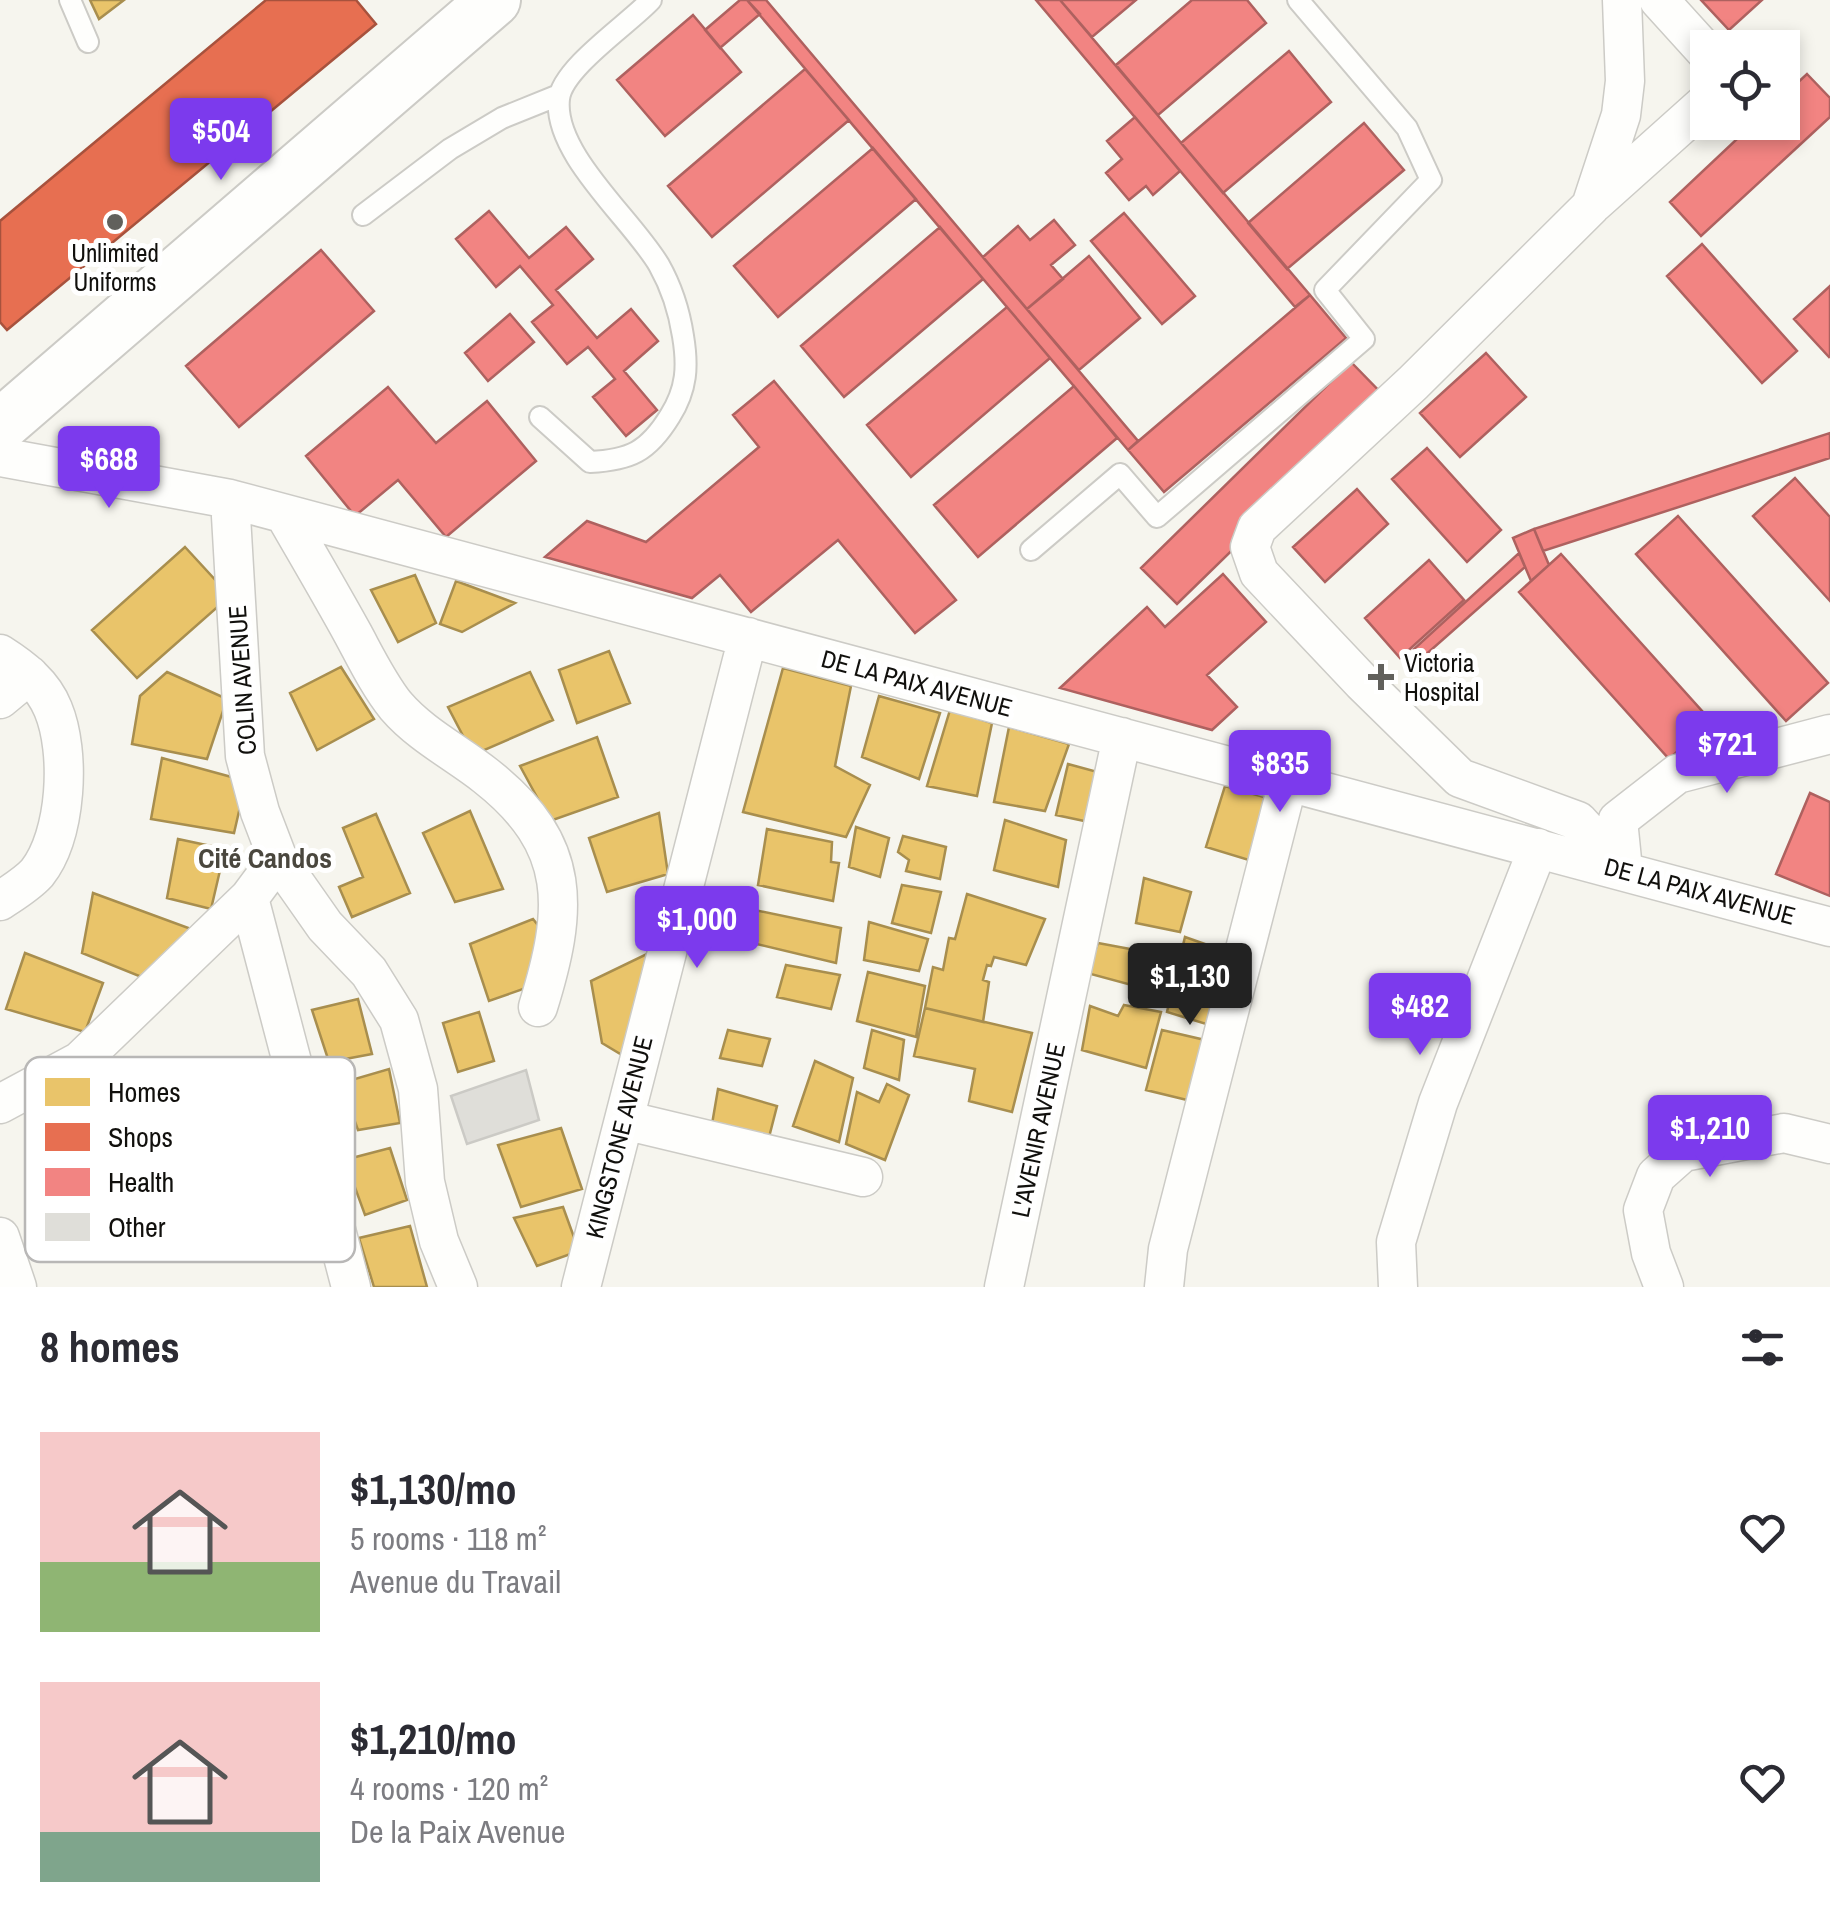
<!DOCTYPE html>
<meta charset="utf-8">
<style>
:root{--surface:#fff;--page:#f7f7f7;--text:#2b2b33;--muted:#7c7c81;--accent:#7c3aed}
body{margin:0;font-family:"Archivo Narrow",sans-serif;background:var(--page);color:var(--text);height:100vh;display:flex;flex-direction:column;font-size:38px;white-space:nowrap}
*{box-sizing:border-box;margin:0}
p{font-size:32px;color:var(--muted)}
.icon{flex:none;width:55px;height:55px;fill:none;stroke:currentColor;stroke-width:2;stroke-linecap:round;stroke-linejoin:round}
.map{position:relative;height:1287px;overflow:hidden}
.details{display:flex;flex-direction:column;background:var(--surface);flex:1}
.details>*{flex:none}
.fabs{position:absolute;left:1690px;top:30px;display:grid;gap:20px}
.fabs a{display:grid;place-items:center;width:110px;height:110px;border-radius:0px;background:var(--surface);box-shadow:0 5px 15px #0003;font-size:50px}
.price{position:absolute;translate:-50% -85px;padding:0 22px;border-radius:10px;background:var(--accent);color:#fff;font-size:32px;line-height:65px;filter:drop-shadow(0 2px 5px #0008)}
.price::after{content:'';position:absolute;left:50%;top:60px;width:30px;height:22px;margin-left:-15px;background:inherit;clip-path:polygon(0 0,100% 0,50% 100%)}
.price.current{background:#222;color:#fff}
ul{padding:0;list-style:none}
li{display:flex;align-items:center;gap:30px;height:250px;padding:0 40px}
li span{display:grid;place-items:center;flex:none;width:280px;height:200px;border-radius:0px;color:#555}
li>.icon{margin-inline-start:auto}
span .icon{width:120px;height:120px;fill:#fffc;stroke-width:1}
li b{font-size:42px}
h2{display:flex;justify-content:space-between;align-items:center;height:120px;padding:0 40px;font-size:42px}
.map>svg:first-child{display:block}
</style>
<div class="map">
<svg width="1830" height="1287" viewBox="0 0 1830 1287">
<rect width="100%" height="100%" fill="#f6f5ee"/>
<path fill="#e9c46a" stroke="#a88e4e" stroke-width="2.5" d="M90 0H124L99 19Z
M185 547 230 596 137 678 92 630Z
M415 575 436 623 398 642 371 590Z
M456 581 515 603 462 632 440 624Z
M609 651 630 703 577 723 559 670Z
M341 667 374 719 317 750 290 693Z
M783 668 851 686 835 766 870 785 846 837 743 812Z
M167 672 227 699 207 759 132 744 140 696Z
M530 672 553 720 473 755 448 707Z
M879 696 940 713 919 779 862 757Z
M950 710 992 723 977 796 927 786Z
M1009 727 1069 744 1045 811 994 802Z
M597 737 618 797 550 821 520 766Z
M162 758 246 781 234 833 151 819Z
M1068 764 1105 774 1089 822 1056 815Z
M1225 786 1271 799 1252 861 1206 847Z
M470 811 503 889 455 902 423 833Z
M659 813 668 874 607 892 589 838Z
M376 814 410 893 352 917 339 887 363 877 343 828Z
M1005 820 1066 840 1058 887 994 870Z
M856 827 889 838 880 877 849 867Z
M767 829 832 842 831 862 839 863 833 901 758 885Z
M903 836 946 847 940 879 906 871 909 860 898 852Z
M178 839 225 849 211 909 167 898Z
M1144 878 1191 892 1180 932 1136 923Z
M902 885 941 892 931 933 892 923Z
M93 893 202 933 154 982 82 953Z
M967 894 1045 919 1026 965 994 957 991 966 987 965 983 980 989 982 983 1022 925 1008 933 967 943 970 949 938 955 939Z
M745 908 841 928 836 963 740 940Z
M533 919 541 929 540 983 489 1001 470 944Z
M869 922 928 939 919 971 864 960Z
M1185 937 1239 956 1216 1027 1167 1012Z
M1098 943 1157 954 1150 990 1087 973Z
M651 952 627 1058 602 1043 591 981Z
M25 953 103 983 85 1032 6 1009Z
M786 965 840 975 831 1009 777 997Z
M868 972 925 986 916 1037 857 1021Z
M358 999 372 1054 329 1062 312 1010Z
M1124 1005 1161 1012 1146 1068 1082 1050 1090 1006 1118 1016Z
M925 1008 1032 1033 1012 1112 969 1101 975 1069 914 1056Z
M479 1012 494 1061 458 1072 443 1023Z
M728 1030 770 1039 762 1066 720 1058Z
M872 1030 904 1040 899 1080 864 1068Z
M1162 1030 1205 1040 1187 1100 1146 1090Z
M815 1061 853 1078 839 1142 793 1126Z
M389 1069 400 1123 358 1130 341 1083Z
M887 1084 909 1095 885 1160 846 1144 857 1092 879 1102Z
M718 1089 777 1106 767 1145 711 1130Z
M561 1128 582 1189 521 1207 498 1145Z
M390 1148 407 1200 365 1215 353 1182 336 1186 329 1164Z
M563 1207 579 1251 537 1266 514 1218Z
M410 1226 427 1287H374L359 1238Z"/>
<path fill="#e76f51" stroke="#a7523d" stroke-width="2.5" d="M266 0H356L376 24 7 330 0 322V221Z"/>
<path fill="#f28482" stroke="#ae615f" stroke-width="2.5" d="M740 0H747L760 14 720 48 705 30Z
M747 0H766L1138 441 1128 450Z
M1036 0H1060L1310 295 1295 307Z
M1060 0H1136L1092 37Z
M1192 0H1247L1266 23 1158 115 1116 65Z
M1701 0H1762L1729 30Z
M693 15 741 72 665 136 617 80Z
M1289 51 1331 102 1223 193 1181 143Z
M805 69 849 120 712 237 668 186Z
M1807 74 1830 98V117L1701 236 1670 202 1755 122H1782V97Z
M1135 117 1180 171 1153 195 1146 186 1129 200 1106 173 1122 159 1107 141Z
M1364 123 1404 170 1287 269 1248 223Z
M873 148 916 199 778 317 734 266Z
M489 211 529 258 566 227 593 259 556 290 597 338 631 309 658 341 624 371 657 410 626 436 593 397 615 379 588 347 567 364 532 322 553 305 520 266 496 287 456 239Z
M1124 213 1195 296 1162 324 1091 241Z
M1054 220 1075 245 1051 265 1063 279 1027 309 983 257 1018 226 1030 240Z
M940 227 983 279 844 397 801 346Z
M1702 244 1797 351 1762 383 1667 276Z
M321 250 374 311 239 427 186 366Z
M1089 256 1140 318 1079 370 1027 309Z
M1830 286V356L1829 357 1794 319Z
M1310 295 1346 338 1164 492 1128 450Z
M1007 307 1050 358 911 477 867 425Z
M510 314 534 342 488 381 465 353Z
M1486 353 1526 397 1460 457 1420 413Z
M1351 362 1387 399 1177 604 1141 568Z
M774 381 956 600 915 633 838 540 751 612 720 575 692 598 545 557 587 521 646 542 759 447 733 415Z
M1074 386 1117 438 978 557 934 505Z
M388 387 436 443 487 401 536 461 446 537 398 480 355 516 306 456Z
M1830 433V458L1543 551 1534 529Z
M1427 448 1501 530 1467 562 1392 479Z
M1795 478 1830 517V601L1753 516Z
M1357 489 1388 524 1325 582 1293 547Z
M1678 516 1828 683 1786 721 1636 554Z
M1534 529 1549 565 1531 581 1513 538Z
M1519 553 1525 567 1422 658 1414 649Z
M1561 554 1711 721 1669 759 1519 592Z
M1429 560 1464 600 1400 658 1365 618Z
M1223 574 1266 622 1207 675 1237 707 1212 730 1060 688 1147 607 1165 627Z
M1810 793 1830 802V896L1776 874Z"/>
<path fill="#dfded9" stroke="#cbcac5" stroke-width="2.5" d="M526 1070 539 1120 467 1144 451 1096Z"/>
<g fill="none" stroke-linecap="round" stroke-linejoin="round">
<defs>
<path id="service" d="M70 0 88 42
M363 215 450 149 502 118 559 95
M540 417 590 462C630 460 648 452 670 416 687 389 688 366 683 336 679 310 672 288 659 265 632 219 553 154 559 99 562 68 630 23 651 0
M1031 550 1120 474 1157 517 1364 339 1325 290 1431 180 1407 128 1298 0"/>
<path id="minor" d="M1622 0 1625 81 1621 115 1591 206 1413 383 1257 528 1250 547 1259 573 1362 682 1460 778 1578 821 1623 870
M1659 0 1708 54
M1594 203 1708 101
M0 457 230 499 1830 927
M230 499 245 756 260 812 278 859 325 926 369 972 399 1020 418 1089 425 1182 439 1241 458 1287
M285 515C308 555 331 594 353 634 366 658 379 685 396 706 421 735 457 753 486 776 574 845 568 910 538 1007
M0 654C22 668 43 684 53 709 71 752 67 835 37 873 27 884 12 893 0 901
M0 699 29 675
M278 859 249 898 351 1287
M1623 870 1618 820 1677 774 1830 734
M0 1104 80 1061 249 898
M624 1120 863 1177
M0 1237 17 1287
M581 1287 748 637
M1004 1287 1122 737
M1164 1287 1168 1249 1288 782
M1398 1287 1396 1242 1438 1103 1538 848
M1664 1287 1651 1253 1643 1210 1656 1176 1683 1152 1784 1133 1830 1144"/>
<path id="secondary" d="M0 426 494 0"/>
</defs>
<use href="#service" stroke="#cccbc6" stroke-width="24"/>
<use href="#minor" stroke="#cccbc6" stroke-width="41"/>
<use href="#secondary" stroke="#cccbc6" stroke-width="56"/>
<use href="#service" stroke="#fefefc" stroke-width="20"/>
<use href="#minor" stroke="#fefefc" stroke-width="38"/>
<use href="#secondary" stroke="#fefefc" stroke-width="52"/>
</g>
<g fill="#61605c" stroke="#fff" stroke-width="4">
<circle cx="115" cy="222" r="10"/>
<path d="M1376 662h10v10h10v10h-10v10h-10v-10h-10v-10h10z"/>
</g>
<g text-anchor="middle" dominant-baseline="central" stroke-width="10" stroke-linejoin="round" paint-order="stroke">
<g font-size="25" fill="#11100d" stroke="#fff">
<text x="115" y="253">Unlimited<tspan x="115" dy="29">Uniforms</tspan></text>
<text x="1404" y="663" text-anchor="start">Victoria<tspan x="1404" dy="29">Hospital</tspan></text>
</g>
<g font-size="25" fill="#11100d" stroke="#fff">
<text transform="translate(242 680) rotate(-94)">COLIN AVENUE</text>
<text transform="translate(917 683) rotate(15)">DE LA PAIX AVENUE</text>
<text transform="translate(1700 891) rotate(15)">DE LA PAIX AVENUE</text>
<text transform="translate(1038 1130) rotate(-78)">L'AVENIR AVENUE</text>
<text transform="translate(619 1137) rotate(-76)">KINGSTONE AVENUE</text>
</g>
<g font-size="28" font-weight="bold" fill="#4a473e" stroke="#fff">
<text x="265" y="858">Cité Candos</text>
</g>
</g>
<rect x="25" y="1057" width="330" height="205" rx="15" fill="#fff" stroke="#b8b7b6" stroke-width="2.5"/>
<rect x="45" y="1078" width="45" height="28" fill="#e9c46a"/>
<rect x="45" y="1123" width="45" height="28" fill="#e76f51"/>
<rect x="45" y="1168" width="45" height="28" fill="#f28482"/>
<rect x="45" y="1213" width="45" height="28" fill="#dfded9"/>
<g font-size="28" fill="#11100d">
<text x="108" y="1102">Homes</text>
<text x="108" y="1147">Shops</text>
<text x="108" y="1192">Health</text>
<text x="108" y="1237">Other</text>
</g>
</svg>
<div class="fabs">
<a><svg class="icon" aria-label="locate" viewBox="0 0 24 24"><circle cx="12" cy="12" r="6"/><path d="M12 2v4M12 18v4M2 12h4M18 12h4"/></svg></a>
</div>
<b class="price" style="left:221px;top:183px">$504</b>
<b class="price" style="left:109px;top:511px">$688</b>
<b class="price" style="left:1727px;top:796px">$721</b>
<b class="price" style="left:1280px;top:815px">$835</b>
<b class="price" style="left:697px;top:971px">$1,000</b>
<b class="price current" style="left:1190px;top:1028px">$1,130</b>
<b class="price" style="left:1420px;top:1058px">$482</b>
<b class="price" style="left:1710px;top:1180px">$1,210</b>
</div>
<section class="details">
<h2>8 homes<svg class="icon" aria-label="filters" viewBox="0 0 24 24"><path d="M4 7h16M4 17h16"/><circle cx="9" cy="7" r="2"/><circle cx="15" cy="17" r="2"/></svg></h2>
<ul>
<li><span style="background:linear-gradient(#f6c9c9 65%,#8fb573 0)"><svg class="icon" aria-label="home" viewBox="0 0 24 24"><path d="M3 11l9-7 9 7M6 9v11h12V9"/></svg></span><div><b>$1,130/mo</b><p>5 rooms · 118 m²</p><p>Avenue du Travail</p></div><svg class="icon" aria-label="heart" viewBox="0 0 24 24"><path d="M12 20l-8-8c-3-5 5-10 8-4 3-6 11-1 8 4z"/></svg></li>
<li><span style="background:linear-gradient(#f6c9c9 75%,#7fa58c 0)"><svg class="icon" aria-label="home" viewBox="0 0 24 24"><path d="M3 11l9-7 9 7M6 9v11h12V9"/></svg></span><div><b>$1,210/mo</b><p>4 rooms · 120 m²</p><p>De la Paix Avenue</p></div><svg class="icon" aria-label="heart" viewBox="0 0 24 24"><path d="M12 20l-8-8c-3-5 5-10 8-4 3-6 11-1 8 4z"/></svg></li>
</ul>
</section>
